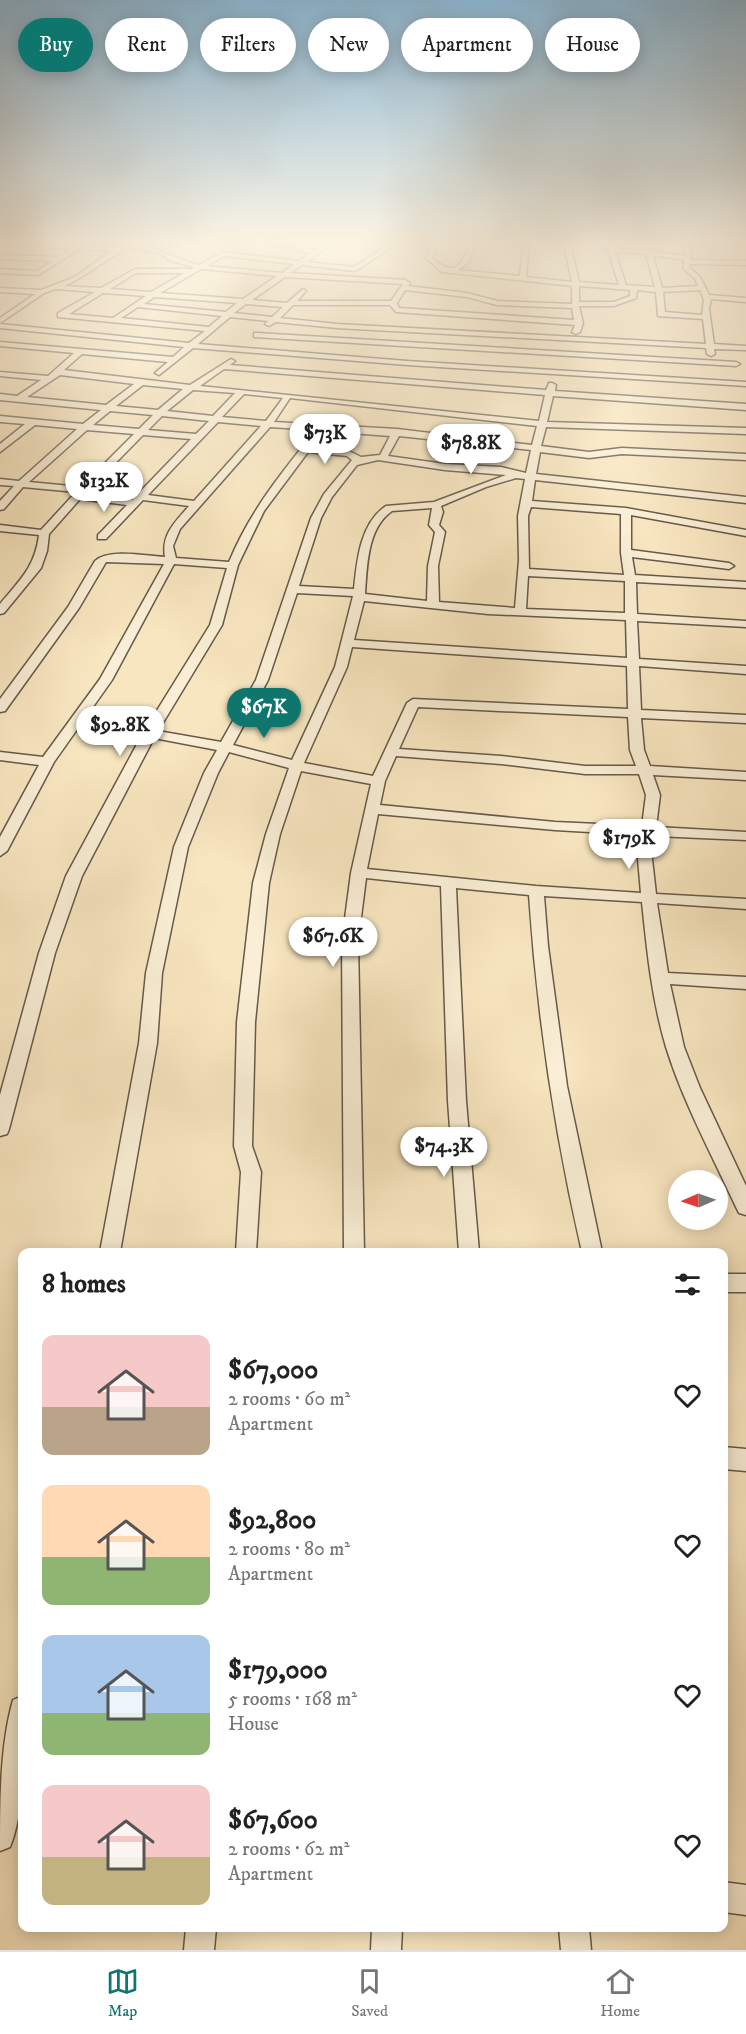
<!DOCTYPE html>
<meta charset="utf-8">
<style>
:root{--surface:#fff;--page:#f6f6f6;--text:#222;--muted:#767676;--line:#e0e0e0;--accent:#0f766e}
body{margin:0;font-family:"IM FELL DW Pica",serif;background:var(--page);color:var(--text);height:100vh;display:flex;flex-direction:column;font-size:22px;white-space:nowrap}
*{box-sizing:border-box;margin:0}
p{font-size:20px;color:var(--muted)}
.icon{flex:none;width:33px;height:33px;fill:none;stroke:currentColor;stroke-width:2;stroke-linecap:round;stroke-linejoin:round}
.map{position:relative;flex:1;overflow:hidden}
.side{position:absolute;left:18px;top:1248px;width:710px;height:684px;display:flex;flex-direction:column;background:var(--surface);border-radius:12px;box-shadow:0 3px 15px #0003}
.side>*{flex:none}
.hud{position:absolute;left:18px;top:18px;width:711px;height:54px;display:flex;gap:12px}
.needle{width:39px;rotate:268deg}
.tools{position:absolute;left:668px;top:1170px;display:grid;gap:12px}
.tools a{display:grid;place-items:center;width:60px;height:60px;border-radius:50%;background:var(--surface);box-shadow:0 3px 15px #0003;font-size:30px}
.price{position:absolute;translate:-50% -51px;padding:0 14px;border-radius:21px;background:#fff;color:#222;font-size:20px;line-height:39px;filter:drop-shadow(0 2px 3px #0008)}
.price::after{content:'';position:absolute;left:50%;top:36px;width:18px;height:14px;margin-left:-9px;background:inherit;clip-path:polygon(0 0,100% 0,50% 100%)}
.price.selected{background:var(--accent);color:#fff}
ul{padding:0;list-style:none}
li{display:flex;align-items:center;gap:18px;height:150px;padding:0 24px}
li span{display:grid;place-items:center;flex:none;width:168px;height:120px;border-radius:12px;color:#555}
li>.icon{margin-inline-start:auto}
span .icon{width:72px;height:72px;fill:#fffc;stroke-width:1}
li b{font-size:26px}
h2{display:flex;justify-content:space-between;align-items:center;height:72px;padding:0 24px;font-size:26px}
.pill{padding:0 21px;border-radius:27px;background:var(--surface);box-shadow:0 3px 15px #0003;font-size:21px;line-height:54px}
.pill.selected{background:var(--accent);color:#fff}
.dock{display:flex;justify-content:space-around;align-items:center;height:84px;border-top:2px solid var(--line);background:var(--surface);font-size:16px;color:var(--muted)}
.dock a{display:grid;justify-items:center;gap:3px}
.dock .selected{color:var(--accent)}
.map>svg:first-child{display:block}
</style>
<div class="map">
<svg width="746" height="1950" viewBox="0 0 746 1950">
<rect width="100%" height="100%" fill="#f8e6c0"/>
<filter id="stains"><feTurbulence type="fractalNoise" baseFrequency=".00333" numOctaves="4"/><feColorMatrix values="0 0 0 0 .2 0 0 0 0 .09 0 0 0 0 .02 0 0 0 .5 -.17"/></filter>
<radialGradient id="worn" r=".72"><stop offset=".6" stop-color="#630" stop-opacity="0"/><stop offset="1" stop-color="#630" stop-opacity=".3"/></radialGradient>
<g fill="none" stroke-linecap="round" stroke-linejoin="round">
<defs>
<path id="minor" d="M8 244C44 242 79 246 115 247 121 247 126 243 133 244 156 247 176 259 199 265L223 252 299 261 311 253 271 244H283L315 250 324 244H331L307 262 354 267 390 244H397L355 271 302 265 290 273 405 280 410 283 408 286 467 293 497 301 572 304V286L442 272 426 258 432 244H438L432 258C454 277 461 267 470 244H476L468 263 458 270 520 276 523 244H529L526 277 572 282 564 244H570L579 282 619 285 606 244H612L614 248 645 250 644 244H650L652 251 684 256 685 251 680 244H686L691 251V260L746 261V265L690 264 689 267 700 277 709 295 746 298V302L711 299 709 309 714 344 746 346V350L714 349 715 354 711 356 707 354 706 348 337 328 276 322 269 326 265 324 268 321 230 317 198 344 407 361 746 382V386L407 365 193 348 159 375 155 373 168 362 82 354 64 370 190 385 231 359 235 361 230 365 546 390 549 383H552L556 385 555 391 746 404V410L553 396 547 422 746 428V434L546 427 541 446 589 452 622 448 746 454V460L622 454 589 458 540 452 536 474 746 497V503L535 480 532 501 626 508 746 530V536L631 515V550L729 563 734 566 729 569 632 557 635 575 746 582V588L636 582 637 614 746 621V627L637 621 639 659 746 666V674L639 666 641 710 746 715V723L641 718 644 750 650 766 746 772V780L653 775 660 795 656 827 746 832V840L655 836 652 859 656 894 746 899V909L657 903 668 973 746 977V989L670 984 684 1047 700 1088 746 1186V1215L739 1213 736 1207C712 1155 683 1102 666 1047 652 1000 647 951 642 902L544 896 548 946 567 1086 602 1252H582C555 1135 537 1015 529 895L456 888 466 1101 479 1252H459L448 1101 441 886 366 878 358 941 364 1252H344L342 941 351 873 371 784 301 771 280 834 269 883 255 1022 252 1146 261 1172 256 1252H236L241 1172 234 1146 237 1022 253 883 266 834 289 768 229 752 218 773 188 847 162 973 157 1043 120 1252H100L139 1043 146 973 174 847 204 773 217 750 154 738 82 876 55 953 9 1129 7 1134 0 1136V1095L39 953 66 876 143 733 210 625 227 568 174 564 112 680 54 762 7 851 0 856V837L39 765 0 760V752L43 757 100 679 164 564 106 562 79 608 5 711 0 712V699L68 607 95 561C108 548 148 556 165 557 161 535 175 522 189 506L143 500 106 539H98V535L127 505 80 499 49 534 47 551 41 568 4 613 0 614V604C20 580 35 567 39 535L0 531V525L41 530 76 492 23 487 4 509 0 510V501L14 486 0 485V479L19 481 77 429 35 425 0 452V444L25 424 0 422V416L83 424 101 410 0 400V394L17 396 41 380 0 376V372L48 376 74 353 0 346V342L173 357 184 347 0 328V324L189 343 205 331 58 317V313L95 292 56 289 44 293 0 323V318L35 294 0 292V288L41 290 75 277 111 251 80 249 38 275 0 273V269L37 271 53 261 0 259V255L58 257 71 249ZM130 247 159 253 171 261 194 267 191 269H135L101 288 64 286C88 276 106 258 130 247ZM615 252 646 254 655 287 626 285ZM653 255 684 260 683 268 695 279 698 286 662 288ZM224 256 294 264 282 273 207 266ZM201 269 277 276 243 299 160 293ZM136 273H184L151 292 110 289ZM285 277 403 284 391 301H297L306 291 303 289 287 303 252 300ZM579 286 630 290V296L614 302H579ZM405 290 467 297 497 305 572 308 574 320 399 308 397 303ZM637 290 656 292 658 316 703 319 706 344 337 324 280 318 293 305H390L396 312 575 325 572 332 576 334 580 332 583 323 579 306H614L636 298ZM700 290 704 300 702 315 665 312 663 292ZM103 293 146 296 113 318 69 314ZM154 297 237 303 226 312 144 304ZM246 304 283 307 272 317 234 313ZM138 307 222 316 209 327 121 318ZM224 369 545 395 539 421 200 386ZM60 375 134 384 106 405 27 397ZM143 385 183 389 158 410 116 406ZM193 390 235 393 213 416 167 411ZM244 394 283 398 266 421 222 417ZM290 398 537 426 532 445 397 429 274 422ZM110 411 153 415 139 429 93 425ZM162 416 209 421 196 434 148 430ZM218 422 261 426 194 501 148 495ZM270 427 316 430C282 472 250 511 229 562L176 558 173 546 180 529ZM87 430 134 434 81 487 29 482ZM325 431 390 436 380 455 361 457 349 451 312 447ZM143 435 191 439 132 500 85 494ZM399 436 531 450 526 473 501 467 445 464 388 456ZM308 452 347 456 352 460 324 494 311 518 256 680 221 742 158 731 222 625 238 565 264 511ZM378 460 445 470 506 475 434 502 386 506C360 523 357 561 354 589L299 586 321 518 332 497 357 465ZM516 478 525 479 518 516 519 560 515 608 439 602 438 566 445 532 439 525 443 512 441 506 486 487ZM531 507 621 514V553L624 575 529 569 528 516ZM432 508 429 525 435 532 428 566 427 601 365 594C367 567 367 528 392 511ZM528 576 625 581V613L526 609ZM297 593 353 596 335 667 292 760 233 745 268 680ZM364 601 488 614 626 620 627 658 354 640ZM352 647 627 666 628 709 413 699 407 703 373 776 304 763 347 667ZM418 707 628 717 630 750 636 766H585L501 756 399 749ZM396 756 501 764 585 774H639L646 795 642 826 555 822 380 805 385 781ZM378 814 555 830 641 835 638 859 641 893 536 886 367 869Z
M257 333 736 362 740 364 736 366 254 337V333Z
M723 1274H746V1292H723Z
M723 1447 746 1449V1471L723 1469Z
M22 1696C26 1734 25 1812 10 1847L0 1851C0 1802 0 1746 13 1700Z
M723 1882 746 1885V1915L723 1912Z
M186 1928H216L214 1950H184Z
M372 1928H402L401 1950H371Z
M559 1928H589L591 1950H561Z"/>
</defs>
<use href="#minor" stroke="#665a49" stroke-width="3"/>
<use href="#minor" fill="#faefd6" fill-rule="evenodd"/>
</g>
<linearGradient id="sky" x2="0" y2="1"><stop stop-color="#8bb8d6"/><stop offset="0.47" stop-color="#fcf4e3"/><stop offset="1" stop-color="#fcf4e3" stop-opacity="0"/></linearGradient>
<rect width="746" height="517" fill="url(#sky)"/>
<rect width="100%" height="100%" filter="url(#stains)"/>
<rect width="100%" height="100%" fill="url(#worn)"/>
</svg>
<div class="tools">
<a><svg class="needle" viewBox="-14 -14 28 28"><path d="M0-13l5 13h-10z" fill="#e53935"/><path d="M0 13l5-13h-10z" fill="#767676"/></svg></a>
</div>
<b class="price" style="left:325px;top:465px">$73K</b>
<b class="price" style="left:471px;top:475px">$78.8K</b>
<b class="price" style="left:104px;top:513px">$132K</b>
<b class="price selected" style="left:264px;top:739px">$67K</b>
<b class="price" style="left:120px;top:757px">$92.8K</b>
<b class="price" style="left:629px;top:870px">$179K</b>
<b class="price" style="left:333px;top:968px">$67.6K</b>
<b class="price" style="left:444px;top:1178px">$74.3K</b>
<div class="hud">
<a class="pill selected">Buy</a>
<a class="pill">Rent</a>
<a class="pill">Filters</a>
<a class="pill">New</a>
<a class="pill">Apartment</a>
<a class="pill">House</a>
</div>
<section class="side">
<h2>8 homes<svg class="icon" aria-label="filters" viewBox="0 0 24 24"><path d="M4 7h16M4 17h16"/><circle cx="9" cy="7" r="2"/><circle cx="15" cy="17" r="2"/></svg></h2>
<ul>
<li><span style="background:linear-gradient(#f6c9c9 60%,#b9a48a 0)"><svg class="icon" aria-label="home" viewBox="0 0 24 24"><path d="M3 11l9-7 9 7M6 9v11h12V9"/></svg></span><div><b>$67,000</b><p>2 rooms · 60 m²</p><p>Apartment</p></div><svg class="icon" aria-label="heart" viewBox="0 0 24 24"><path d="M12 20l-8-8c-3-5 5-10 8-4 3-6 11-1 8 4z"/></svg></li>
<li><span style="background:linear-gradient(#ffd9b3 60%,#8fb573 0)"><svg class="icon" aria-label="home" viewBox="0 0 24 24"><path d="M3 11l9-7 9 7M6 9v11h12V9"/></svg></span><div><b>$92,800</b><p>2 rooms · 80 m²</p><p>Apartment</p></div><svg class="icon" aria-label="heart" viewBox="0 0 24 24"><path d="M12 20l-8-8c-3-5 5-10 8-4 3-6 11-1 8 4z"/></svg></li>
<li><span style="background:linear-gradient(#a9c7e8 65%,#8fb573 0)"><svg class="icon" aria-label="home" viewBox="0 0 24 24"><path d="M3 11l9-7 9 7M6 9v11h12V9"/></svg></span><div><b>$179,000</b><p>5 rooms · 168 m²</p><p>House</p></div><svg class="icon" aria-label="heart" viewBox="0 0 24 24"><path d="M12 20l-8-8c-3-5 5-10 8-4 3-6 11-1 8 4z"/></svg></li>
<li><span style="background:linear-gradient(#f6c9c9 60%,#c2b280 0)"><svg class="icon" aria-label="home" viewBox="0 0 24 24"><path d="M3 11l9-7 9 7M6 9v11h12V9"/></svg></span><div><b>$67,600</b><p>2 rooms · 62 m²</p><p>Apartment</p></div><svg class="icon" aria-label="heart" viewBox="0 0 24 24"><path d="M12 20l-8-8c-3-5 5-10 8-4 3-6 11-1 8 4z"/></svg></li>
</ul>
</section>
</div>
<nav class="dock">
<a class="selected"><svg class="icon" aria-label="map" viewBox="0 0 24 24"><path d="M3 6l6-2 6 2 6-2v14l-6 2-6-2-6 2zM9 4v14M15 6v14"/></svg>Map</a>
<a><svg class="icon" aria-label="saved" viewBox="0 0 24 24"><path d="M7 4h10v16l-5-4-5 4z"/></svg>Saved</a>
<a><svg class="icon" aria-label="home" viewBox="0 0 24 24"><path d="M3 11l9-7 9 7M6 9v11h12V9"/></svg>Home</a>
</nav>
